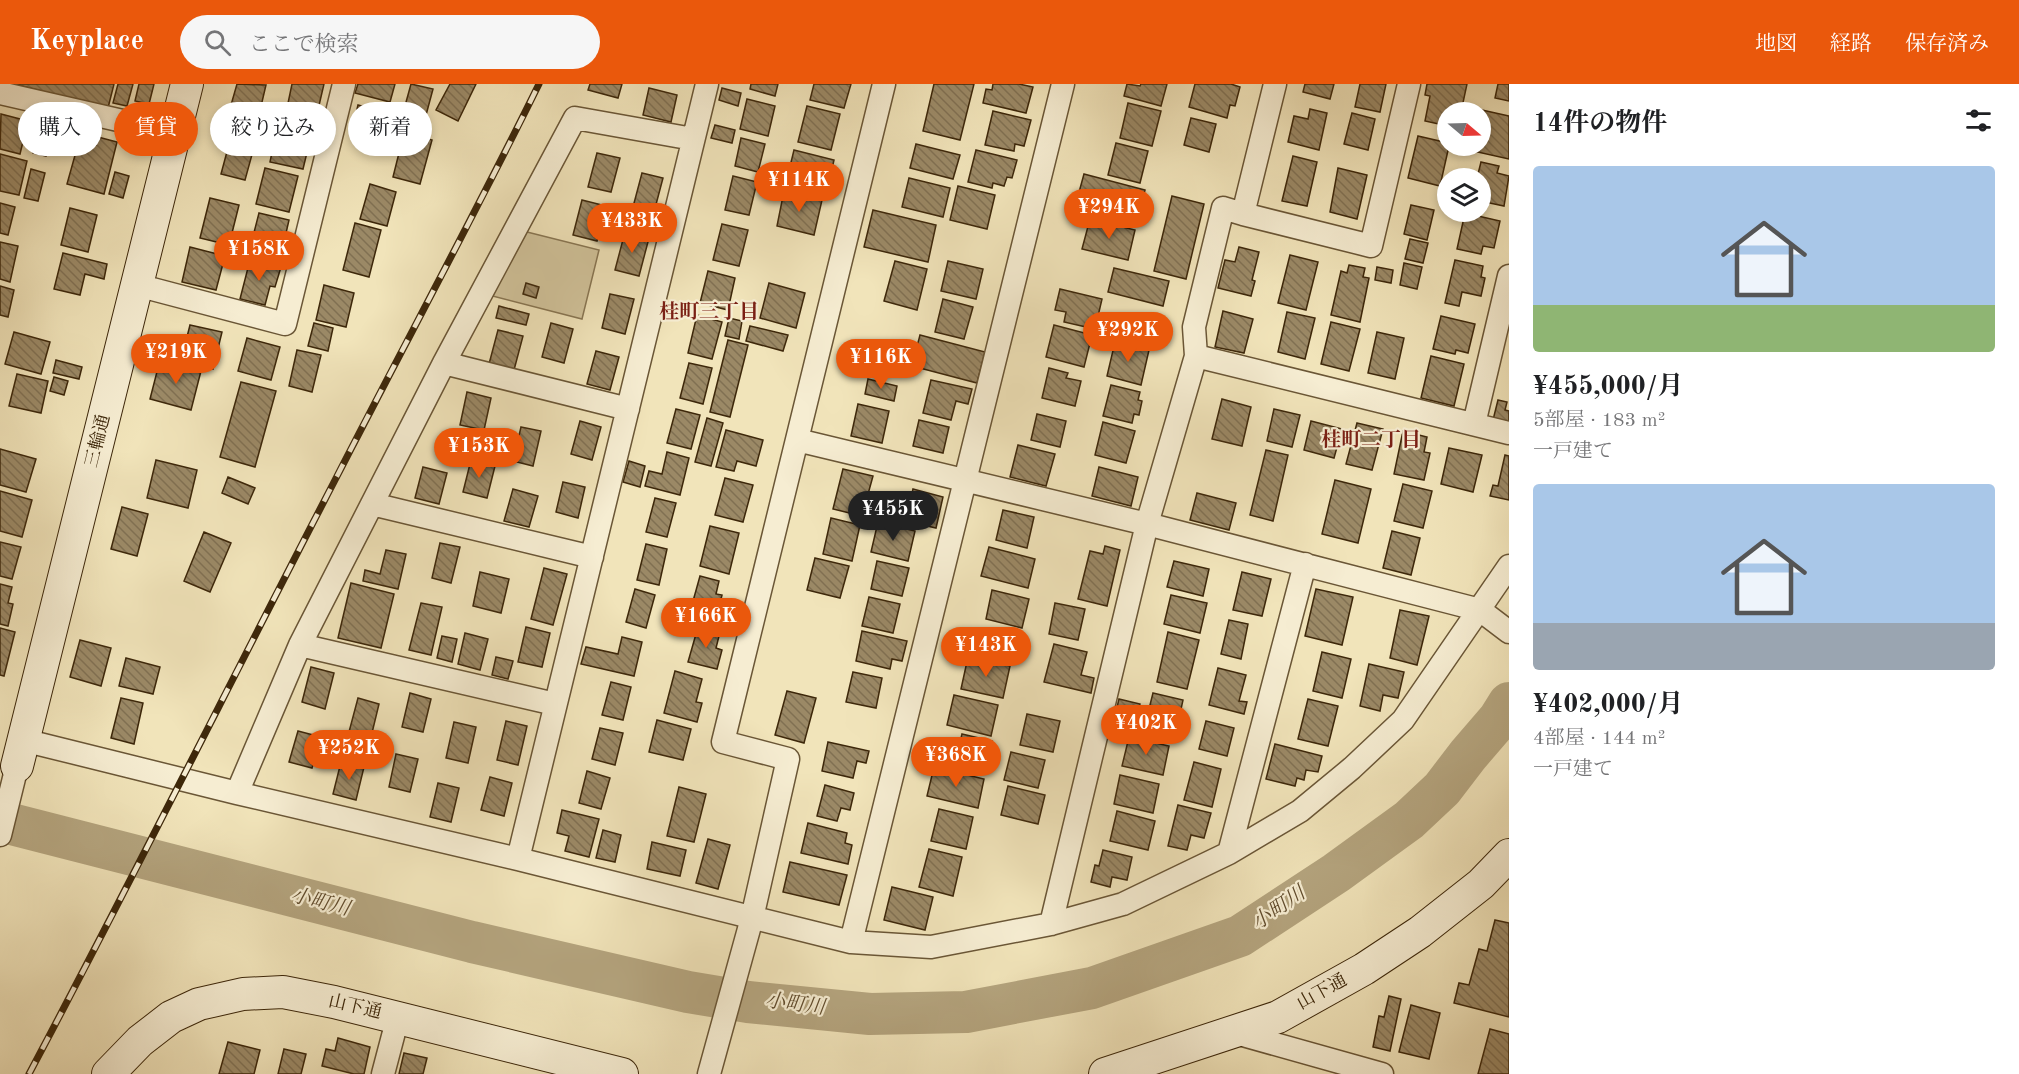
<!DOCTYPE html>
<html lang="ja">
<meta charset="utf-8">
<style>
:root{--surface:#fff;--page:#f6f6f6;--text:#202124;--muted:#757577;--accent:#ea580c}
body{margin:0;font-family:"Old Standard TT","Noto Serif JP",serif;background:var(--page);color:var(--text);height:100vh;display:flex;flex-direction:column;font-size:22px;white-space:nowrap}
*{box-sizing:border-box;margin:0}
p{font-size:20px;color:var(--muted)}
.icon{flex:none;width:33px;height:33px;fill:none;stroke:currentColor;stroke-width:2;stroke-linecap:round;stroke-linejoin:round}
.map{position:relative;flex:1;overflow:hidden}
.panel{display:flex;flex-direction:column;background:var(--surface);width:510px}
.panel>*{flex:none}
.top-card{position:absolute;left:18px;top:18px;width:570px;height:54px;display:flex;gap:12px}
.needle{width:39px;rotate:109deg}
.buttons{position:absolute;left:1437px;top:18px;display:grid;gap:12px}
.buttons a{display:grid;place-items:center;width:54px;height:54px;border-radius:50%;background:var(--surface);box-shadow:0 3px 9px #0003;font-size:30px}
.price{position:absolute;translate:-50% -51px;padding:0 14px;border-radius:21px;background:var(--accent);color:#fff;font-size:20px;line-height:39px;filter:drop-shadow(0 2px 3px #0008)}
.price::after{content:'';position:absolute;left:50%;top:36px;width:18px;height:14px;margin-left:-9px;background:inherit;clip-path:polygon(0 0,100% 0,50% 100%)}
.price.current{background:#222;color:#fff}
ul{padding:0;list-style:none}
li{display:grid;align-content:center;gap:12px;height:318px;padding:0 24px}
li span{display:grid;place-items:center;height:186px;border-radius:6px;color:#555}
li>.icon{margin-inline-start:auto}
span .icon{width:108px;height:108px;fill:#fffc;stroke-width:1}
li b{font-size:26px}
h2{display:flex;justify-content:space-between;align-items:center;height:72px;padding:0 24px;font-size:26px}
.pill{padding:0 21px;border-radius:27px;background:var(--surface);box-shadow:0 3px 9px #0003;font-size:21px;line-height:54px}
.pill.current{background:var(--accent);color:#fff}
header{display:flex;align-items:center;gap:36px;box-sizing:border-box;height:84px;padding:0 30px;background:var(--accent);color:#fff}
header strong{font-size:28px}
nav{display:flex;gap:33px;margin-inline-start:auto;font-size:21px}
.search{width:420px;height:54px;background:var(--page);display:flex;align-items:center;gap:15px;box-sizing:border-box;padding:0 21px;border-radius:33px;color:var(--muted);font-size:22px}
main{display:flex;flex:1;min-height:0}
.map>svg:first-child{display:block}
</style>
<header>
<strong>Keyplace</strong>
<div class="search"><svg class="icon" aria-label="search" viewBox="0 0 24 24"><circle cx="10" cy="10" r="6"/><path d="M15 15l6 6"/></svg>ここで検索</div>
<nav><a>地図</a><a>経路</a><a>保存済み</a></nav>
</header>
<main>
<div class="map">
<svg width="1509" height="990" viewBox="0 0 1509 990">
<defs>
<pattern id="building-back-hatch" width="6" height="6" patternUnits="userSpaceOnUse" patternTransform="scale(1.5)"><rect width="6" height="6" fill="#9b8966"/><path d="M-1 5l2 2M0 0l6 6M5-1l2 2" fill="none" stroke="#807052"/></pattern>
</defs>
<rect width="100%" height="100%" fill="#f1e4ba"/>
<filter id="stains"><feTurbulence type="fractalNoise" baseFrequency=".00333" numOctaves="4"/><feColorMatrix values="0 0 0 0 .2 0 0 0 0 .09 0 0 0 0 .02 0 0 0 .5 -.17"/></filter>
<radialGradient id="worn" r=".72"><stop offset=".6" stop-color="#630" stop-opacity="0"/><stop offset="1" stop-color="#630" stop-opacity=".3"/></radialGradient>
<path fill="#d2c49c" stroke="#887653" stroke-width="1.5" d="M515 145 599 166 582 235 481 209Z"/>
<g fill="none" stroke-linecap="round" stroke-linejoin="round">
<path stroke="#b4a47e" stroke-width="42" d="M0 737 472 858 688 908 748 918 870 930 966 928 1092 904 1240 852 1336 789 1409 736 1442 705 1468 671 1499 635 1509 619"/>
</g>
<path fill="url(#building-back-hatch)" stroke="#3d270a" stroke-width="1.5" d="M14 0H114L108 24Z
M118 0H133L127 22 113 19Z
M139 0H154L149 20 135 17Z
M237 0 266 1 258 35 229 28Z
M292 0H324L317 30 287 24Z
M358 0H395L390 18 355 9Z
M411 0 433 5 422 46 400 40Z
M450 0H476L458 37 436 26Z
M590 0H622L618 14 588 6Z
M751 0H778L775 12 750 5Z
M814 0H851L844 24 810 16Z
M934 0H974L960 56 923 47Z
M993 0H1019L1033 3 1026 29 983 19 986 5 992 6Z
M1127 0 1140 2 1141 0H1167L1161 22 1124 12Z
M1195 0H1231L1240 3 1235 22 1230 21 1227 34 1189 23Z
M1305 0H1334L1330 15 1303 8Z
M1360 0H1386L1380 28 1355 23Z
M1427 0H1467L1461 28H1448V42L1425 37 1430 12 1425 11Z
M1498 0H1509V17L1495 14Z
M649 4 677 11 671 38 643 31Z
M722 4 741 9 738 22 719 16Z
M747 15 775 22 768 52 740 45Z
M1128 19 1161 27 1152 62 1120 54Z
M358 21 388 29 381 58 351 51Z
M807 22 840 30 831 66 798 58Z
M1310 25 1327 29 1319 66 1288 58 1294 32 1308 35Z
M1482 26 1509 32V75L1473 67 1474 62H1480Z
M993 27 1031 36 1024 62 1015 60 1014 67 985 61Z
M1352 29 1375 35 1368 66 1344 60Z
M1 30 28 37 20 70 0 65Z
M1191 34 1216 40 1209 68 1184 61Z
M715 41 735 46 732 59 711 54Z
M39 45 53 48 46 72 33 69Z
M232 49 256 56 245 96 221 90Z
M276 49 310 56 303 85 270 78Z
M404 49 432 56 420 100 393 93Z
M1418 52 1448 59 1449 62 1440 102 1408 94Z
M98 53 117 58 104 110 67 100 79 57 96 61Z
M741 54 765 60 758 88 735 82Z
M1116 59 1148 67 1140 99 1108 91Z
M916 60 960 71 953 95 910 84Z
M794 66 834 76 827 105 787 95Z
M976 66 1017 76 1012 94 1007 93 1004 102 993 99 992 104 968 98Z
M597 69 620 74 611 108 588 103Z
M0 70 27 77 19 111 0 107Z
M1293 72 1317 78 1307 122 1282 117Z
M1481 78 1499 82 1497 89 1509 92 1504 122 1480 117V94H1477Z
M265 84 298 92 289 128 256 120Z
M1338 84 1367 91 1357 135 1330 128Z
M31 85 45 89 38 117 24 114Z
M115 88 129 92 123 114 109 110Z
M642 89 663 94 654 128 633 123Z
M1084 90 1145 106 1136 139 1075 123Z
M733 92 757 98 749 131 725 126Z
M909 94 950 104 943 133 902 123Z
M370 100 396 108 387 142 360 135Z
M958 102 995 111 987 145 950 136Z
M784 107 822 116 814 151 777 142Z
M1172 112 1204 120 1186 195 1154 187Z
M210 114 239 121 229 161 200 154Z
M582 116 606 122 597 157 573 151Z
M0 119 15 123 8 151 0 149Z
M1411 121 1434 126 1427 156 1404 150Z
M70 124 97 131 88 168 61 161Z
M873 126 936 141 928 178 864 163Z
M259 129 289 136 281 171 250 164Z
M1465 129 1500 137 1494 164 1483 162 1481 170 1457 165Z
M1090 135 1135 146 1128 176 1082 165Z
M355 139 381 146 369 193 343 186Z
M722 140 748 146 739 182 713 176Z
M625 148 649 154 639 192 615 186Z
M1410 155 1428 159 1423 179 1405 175Z
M0 158 18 162 10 198 0 195Z
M190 163 225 172 216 206 182 198Z
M1239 163 1259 168 1252 196 1255 197 1251 212 1218 204 1225 176 1235 178Z
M63 169 107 180 104 195 85 190 80 211 54 205Z
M1290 171 1318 178 1306 226 1278 219Z
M250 176 281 183 275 203 270 202 265 221 240 215Z
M1455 176 1483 182 1481 193 1485 194 1481 212 1462 208 1459 222 1445 219Z
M895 177 927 185 917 226 884 217Z
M948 177 983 185 976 215 941 207Z
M1404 179 1422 183 1417 205 1400 201Z
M1349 181 1365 184 1363 193 1369 194 1360 238 1331 231 1341 187 1347 189Z
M1377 183 1393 186 1391 199 1375 196Z
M1114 184 1169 197 1163 222 1108 208Z
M708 187 735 194 728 226 700 219Z
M526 199 539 203 536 214 523 210Z
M769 199 805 209 796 244 760 234Z
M324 201 354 209 346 243 316 236Z
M0 202 14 206 8 233 0 231Z
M1060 205 1102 215 1095 245 1064 238 1066 228 1055 226Z
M610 210 634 215 625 250 602 244Z
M943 215 973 223 964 255 935 248Z
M499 222 529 230 526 241 496 234Z
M1223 227 1253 235 1244 269 1215 263Z
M1287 228 1315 234 1305 275 1278 268Z
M697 231 722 238 712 275 688 269Z
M1441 232 1475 240 1468 269 1456 266 1455 270 1433 265Z
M729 234 742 237 739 255 725 252Z
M1331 238 1360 245 1349 287 1321 280Z
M314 239 333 244 328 267 308 262Z
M551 239 573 245 564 279 542 273Z
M190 241 222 248 213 285 181 277Z
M1054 241 1092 251 1084 283 1046 273Z
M750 242 788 251 783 267 746 257Z
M498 246 523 252 514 286 489 280Z
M14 248 50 258 41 290 5 280Z
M1377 248 1404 254 1395 295 1368 289Z
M920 251 985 268 977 299 912 282Z
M247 254 280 263 271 296 238 287Z
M728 256 748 261 730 333 710 328Z
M1115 258 1149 266 1141 301 1107 292Z
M297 266 321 271 312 308 289 302Z
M596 267 619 273 610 306 587 300Z
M1431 272 1464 280 1454 322 1421 314Z
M56 276 82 283 79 295 53 289Z
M160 276 201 287 191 326 150 315Z
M689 279 712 284 703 320 680 314Z
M1049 284 1068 289 1066 294 1081 297 1075 322 1042 314Z
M17 290 48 297 41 329 9 322Z
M54 293 68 297 64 311 50 307Z
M868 295 897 302 894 317 865 310Z
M931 296 972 305 968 320 956 317 951 336 923 329Z
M241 298 276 307 255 383 220 373Z
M1111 301 1140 308 1138 316 1142 317 1139 331 1134 330 1132 339 1103 332Z
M467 308 491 314 484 346 460 341Z
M1222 315 1251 323 1242 362 1212 355Z
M1498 316 1507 318 1505 326 1509 327V340L1493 336Z
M858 320 889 327 882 359 851 352Z
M676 325 700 331 691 365 667 359Z
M1274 325 1300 331 1292 363 1267 357Z
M1037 330 1066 337 1060 363 1031 356Z
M707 334 723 339 711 382 695 378Z
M919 336 949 343 943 369 913 362Z
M580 337 601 343 592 376 571 370Z
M1311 337 1342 345 1334 374 1304 366Z
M1103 338 1135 347 1126 379 1095 371Z
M1357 339 1383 345 1372 386 1346 380Z
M521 343 541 347 533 382 513 377Z
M726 346 763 356 756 382 737 377 734 387 716 383Z
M1403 347 1427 353 1424 368 1430 369 1424 396 1394 390Z
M1018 361 1055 370 1046 402 1010 393Z
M1449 364 1482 371 1473 408 1441 400Z
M0 365 36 375 26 408 0 401Z
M1266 366 1288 371 1273 437 1250 431Z
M667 368 689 374 680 411 645 402 649 387 662 390Z
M1505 371 1509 372V416L1490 412 1493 401 1498 402Z
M156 376 197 386 188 424 147 414Z
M471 376 495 382 487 414 463 408Z
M629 377 645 382 640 403 623 398Z
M423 383 447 389 439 420 415 414Z
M1099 383 1138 393 1131 422 1092 412Z
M843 385 873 392 862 432 833 425Z
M228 393 255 404 248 420 222 409Z
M725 394 753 401 743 438 715 431Z
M1335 396 1371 405 1358 459 1322 450Z
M563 398 585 403 578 434 556 428Z
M1403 400 1432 407 1423 444 1394 437Z
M513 405 538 412 529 443 504 437Z
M913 405 943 413 936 444 906 437Z
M0 407 32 416 22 453 0 447Z
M1197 409 1236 419 1229 446 1190 436Z
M655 414 676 419 667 453 646 448Z
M122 423 148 430 137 472 111 465Z
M1003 426 1034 433 1027 464 996 456Z
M831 434 860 441 852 477 823 470Z
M878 438 915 447 908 477 871 468Z
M710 442 739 449 729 490 700 482Z
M1392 447 1420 454 1411 491 1383 484Z
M204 448 231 459 210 508 184 497Z
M0 458 21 463 12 495 0 492Z
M440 459 460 463 451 499 432 494Z
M646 460 667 465 659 501 637 496Z
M1105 462 1120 466 1107 522 1078 515 1090 467 1103 470Z
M989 463 1035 475 1028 504 981 492Z
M386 466 406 470 398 505 363 497 365 486 380 490Z
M815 474 849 482 840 514 807 506Z
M877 477 909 484 902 512 871 505Z
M1174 477 1209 485 1203 512 1167 503Z
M544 484 567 490 553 541 531 535Z
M480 488 509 495 501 529 473 522Z
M1242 488 1271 495 1262 532 1233 526Z
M700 492 719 497 716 510 722 511 716 535 690 528Z
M351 499 394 510 381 564 338 554Z
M0 500 12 503 8 519 13 520 8 542 0 540Z
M635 505 655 511 646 544 626 538Z
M1316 505 1353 513 1342 561 1305 552Z
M992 506 1029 515 1022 544 986 535Z
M1171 511 1207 519 1200 549 1164 540Z
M869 513 900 520 893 549 862 542Z
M421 519 442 523 431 571 409 566Z
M1055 519 1085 525 1078 556 1049 550Z
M1400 526 1429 532 1417 581 1390 574Z
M1229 536 1248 540 1241 575 1221 570Z
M526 543 550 549 542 583 518 578Z
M698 543 720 548 716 564 722 566 717 585 688 578Z
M0 544 15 548 4 592 0 591Z
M862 547 907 557 902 577 892 575 890 585 856 577Z
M1168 548 1199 556 1187 605 1157 598Z
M465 549 488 555 480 586 458 580Z
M442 552 457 555 452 578 437 574Z
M622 553 642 558 634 592 581 580 586 563 618 570Z
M80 556 111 564 101 602 70 593Z
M1054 560 1087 568 1081 591 1094 594 1091 609 1044 598Z
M1322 568 1351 575 1342 614 1313 607Z
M496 573 513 577 508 595 492 591Z
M968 573 1010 582 1003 614 961 605Z
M126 574 160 583 153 610 119 602Z
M1369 580 1404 588 1398 614 1383 611 1380 627 1360 622Z
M311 583 334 589 325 625 302 618Z
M1218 584 1246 591 1239 617 1247 618 1244 630 1209 621Z
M675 587 702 595 696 618 702 619 697 638 664 629Z
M853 588 882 594 876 624 846 618Z
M611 598 631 603 623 636 602 631Z
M787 607 816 614 804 659 775 651Z
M410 609 431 615 423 648 402 643Z
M1153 609 1183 616 1174 657 1143 649Z
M954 611 998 621 991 652 947 641Z
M121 614 143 619 134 660 111 654Z
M358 614 379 620 371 653 349 648Z
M1119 615 1140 620 1133 645 1113 640Z
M1308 615 1338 622 1328 662 1298 655Z
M1027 630 1060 637 1053 668 1020 661Z
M657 636 691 645 683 676 649 668Z
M506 637 527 642 518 681 497 676Z
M1206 637 1234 644 1227 672 1199 665Z
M454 638 476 643 468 679 446 674Z
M600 644 623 649 615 681 592 675Z
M298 647 321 653 312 684 289 678Z
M962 650 992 657 984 687 955 680Z
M1129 653 1169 662 1163 691 1122 682Z
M828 658 869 667 866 679 857 677 853 694 822 687Z
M1275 660 1322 672 1318 688 1306 686 1304 696 1297 694 1295 702 1266 695Z
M1011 668 1045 676 1038 704 1004 696Z
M396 670 418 675 410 708 389 703Z
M341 678 364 683 356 716 333 710Z
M1194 678 1221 685 1212 723 1184 716Z
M934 683 984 695 978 724 927 712Z
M587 687 610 694 601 725 579 719Z
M1120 691 1159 700 1153 729 1114 720Z
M490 693 512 699 504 732 481 726Z
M438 699 459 704 451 738 430 733Z
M825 701 854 709 850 726 841 724 837 737 817 732Z
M1008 702 1045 711 1038 740 1001 731Z
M679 703 706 710 694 758 667 752Z
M1178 721 1211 729 1204 754 1191 751 1187 766 1168 762Z
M939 725 973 733 966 765 931 757Z
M562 726 599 735 589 773 565 767 569 752 557 749Z
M1117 727 1155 737 1148 766 1110 757Z
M808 739 847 749 845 759 852 761 848 780 801 769Z
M603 746 621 751 615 778 596 774Z
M708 755 730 761 718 805 696 799Z
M652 758 686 766 680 792 647 785Z
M929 765 962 773 953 812 919 803Z
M1103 766 1132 773 1127 796 1112 793 1110 803 1091 798 1095 781 1099 782Z
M790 778 847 791 839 821 783 808Z
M892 803 933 813 925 846 884 836Z
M1495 836 1509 839V933L1454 919 1459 899 1469 901 1479 865 1487 867Z
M1389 912 1401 915 1390 967 1373 963 1379 932 1384 933Z
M1411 921 1440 929 1429 975 1399 968Z
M1490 945 1509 950V990H1478Z
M338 954 370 963 364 990H354L322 982 326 965 335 967Z
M228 958 260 966 254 990H219Z
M284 965 306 970 301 990H278Z
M404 969 427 974 423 990H399Z"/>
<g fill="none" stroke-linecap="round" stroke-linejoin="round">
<defs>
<path id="street" d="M0 9 175 49
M1243 130 1371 162 1409 0
M137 201 285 240 344 0
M1196 272 1509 349
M444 279 628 325
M1474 340 1509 192
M797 356 1147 440 1480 526 1509 548
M372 420 592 473
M300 561 555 620
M23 656 237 709 518 775 851 858 931 863 1051 840 1123 820 1229 769 1300 727 1352 684 1403 636 1509 482
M237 709 300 561 444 279 575 34 693 55
M0 751 17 682
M1229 769 1305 480
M518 775 707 0
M1051 840 1147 440 1196 272 1194 243 1223 124 1243 130 1275 0
M851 858 1063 0
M1232 948 1382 990
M383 990 398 933
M709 990 752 834 788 675 723 658 884 0"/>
<path id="secondary" d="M17 682 187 0
M108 990 140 957 171 933 199 920 243 910 283 908 334 918 622 990
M1105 990 1278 933 1364 885 1420 848 1481 800 1509 771"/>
</defs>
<use href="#street" stroke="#6a5636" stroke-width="25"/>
<use href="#secondary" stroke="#3d270a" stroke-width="34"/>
<use href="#street" stroke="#f6edd2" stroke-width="22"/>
<use href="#secondary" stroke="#f6edd2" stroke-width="32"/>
<defs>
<path id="rail" d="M29 990C133 794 232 595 334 398 402 265 473 134 539 0"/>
</defs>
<use href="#rail" stroke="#3d270a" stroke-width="7"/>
<use href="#rail" stroke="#f6edd2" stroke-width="4.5" stroke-dasharray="14" stroke-linecap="butt"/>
</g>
<g text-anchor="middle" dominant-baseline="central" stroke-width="4.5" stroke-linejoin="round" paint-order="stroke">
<g font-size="18" fill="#3d270a" stroke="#f6edd2">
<text transform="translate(98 357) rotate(-76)">三輪通</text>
<text transform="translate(1322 908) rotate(-29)">山下通</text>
<text transform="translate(355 923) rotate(13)">山下通</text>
</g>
<g font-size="20" font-weight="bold" fill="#7a1f14" stroke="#f6edd2">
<text x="709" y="229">桂町三丁目</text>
<text x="1371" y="357">桂町二丁目</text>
</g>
<g font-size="20" font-style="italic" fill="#614c2d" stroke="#f6edd2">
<text transform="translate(320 819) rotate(14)">小町川</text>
<text transform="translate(1279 825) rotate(-35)">小町川</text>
<text transform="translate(795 921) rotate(7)">小町川</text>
</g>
</g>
<rect width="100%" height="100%" filter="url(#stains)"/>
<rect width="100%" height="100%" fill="url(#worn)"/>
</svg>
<div class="buttons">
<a><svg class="needle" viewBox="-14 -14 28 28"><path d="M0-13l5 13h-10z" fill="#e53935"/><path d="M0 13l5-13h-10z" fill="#757577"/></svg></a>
<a><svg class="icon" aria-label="layers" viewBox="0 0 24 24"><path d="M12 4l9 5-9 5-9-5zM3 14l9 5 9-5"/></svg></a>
</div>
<b class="price" style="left:799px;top:129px">¥114K</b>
<b class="price" style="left:1109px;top:156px">¥294K</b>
<b class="price" style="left:632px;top:170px">¥433K</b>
<b class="price" style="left:259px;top:198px">¥158K</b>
<b class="price" style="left:1128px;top:279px">¥292K</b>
<b class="price" style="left:176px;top:301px">¥219K</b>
<b class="price" style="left:881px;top:306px">¥116K</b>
<b class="price" style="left:479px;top:395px">¥153K</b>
<b class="price current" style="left:893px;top:458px">¥455K</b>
<b class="price" style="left:706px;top:565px">¥166K</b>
<b class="price" style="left:986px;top:594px">¥143K</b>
<b class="price" style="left:1146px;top:672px">¥402K</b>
<b class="price" style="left:349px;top:697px">¥252K</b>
<b class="price" style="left:956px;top:704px">¥368K</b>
<div class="top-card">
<a class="pill">購入</a>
<a class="pill current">賃貸</a>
<a class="pill">絞り込み</a>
<a class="pill">新着</a>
</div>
</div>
<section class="panel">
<h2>14件の物件<svg class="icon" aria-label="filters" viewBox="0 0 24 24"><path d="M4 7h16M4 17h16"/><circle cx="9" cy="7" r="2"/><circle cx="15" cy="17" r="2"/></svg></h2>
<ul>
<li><span style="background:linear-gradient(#a9c7e8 75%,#8fb573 0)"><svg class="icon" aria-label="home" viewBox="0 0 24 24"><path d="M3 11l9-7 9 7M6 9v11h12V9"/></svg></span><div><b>¥455,000/月</b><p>5部屋 · 183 m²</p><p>一戸建て</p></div></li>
<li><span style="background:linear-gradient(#a9c7e8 75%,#9aa5b1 0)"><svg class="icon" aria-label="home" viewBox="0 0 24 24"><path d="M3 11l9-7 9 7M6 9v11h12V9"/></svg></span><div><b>¥402,000/月</b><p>4部屋 · 144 m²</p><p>一戸建て</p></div></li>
</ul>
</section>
</main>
